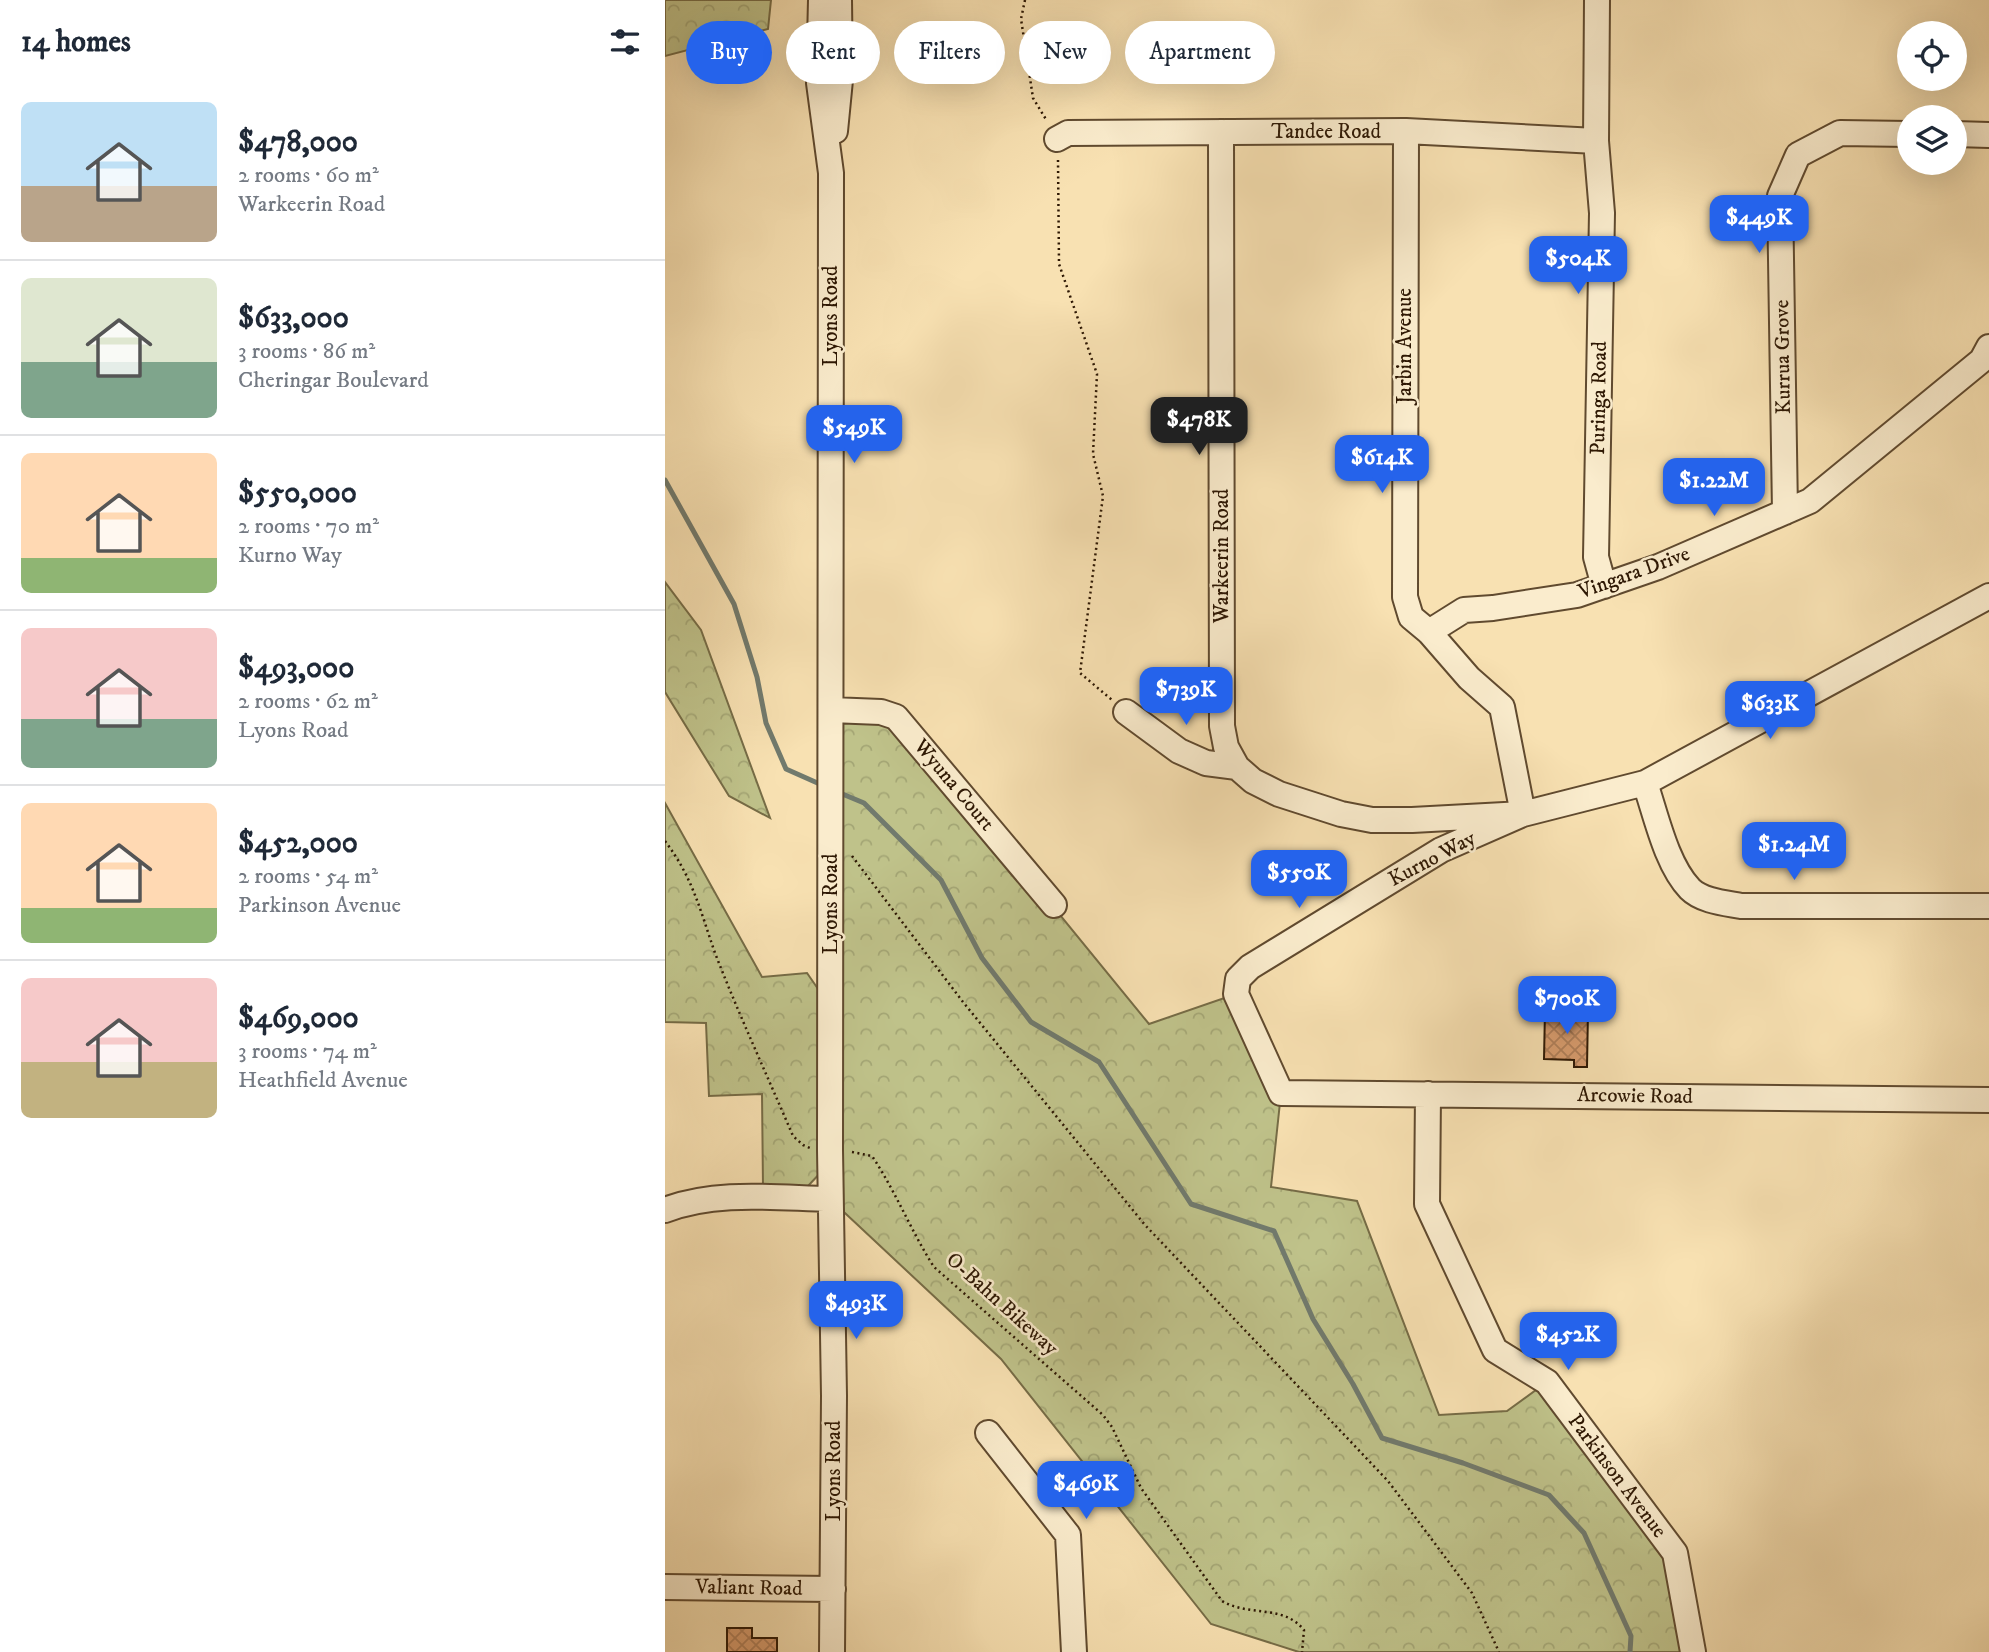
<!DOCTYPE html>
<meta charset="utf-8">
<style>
:root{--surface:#fff;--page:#f6f6f7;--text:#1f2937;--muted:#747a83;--line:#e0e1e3;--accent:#2563eb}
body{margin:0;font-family:"IM FELL DW Pica",serif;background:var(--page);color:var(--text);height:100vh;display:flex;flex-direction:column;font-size:26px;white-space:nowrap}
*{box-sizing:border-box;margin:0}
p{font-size:23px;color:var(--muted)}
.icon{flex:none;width:38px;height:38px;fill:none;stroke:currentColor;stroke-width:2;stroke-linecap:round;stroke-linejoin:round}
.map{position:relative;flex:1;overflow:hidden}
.sheet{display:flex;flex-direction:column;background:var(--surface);width:665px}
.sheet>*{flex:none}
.top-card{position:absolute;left:21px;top:21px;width:665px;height:63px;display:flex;gap:14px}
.fabs{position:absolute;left:1232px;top:21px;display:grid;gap:14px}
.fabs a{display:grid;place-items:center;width:70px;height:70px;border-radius:50%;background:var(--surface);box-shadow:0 7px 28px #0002;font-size:35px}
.price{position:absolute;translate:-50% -60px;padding:0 16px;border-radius:14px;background:var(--accent);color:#fff;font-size:23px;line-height:46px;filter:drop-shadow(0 2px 4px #0008)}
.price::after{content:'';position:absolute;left:50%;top:42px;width:21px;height:16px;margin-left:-10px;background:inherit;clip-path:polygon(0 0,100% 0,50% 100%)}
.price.active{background:#222;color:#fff}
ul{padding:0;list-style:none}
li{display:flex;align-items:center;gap:21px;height:175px;padding:0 21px}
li+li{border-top:2px solid var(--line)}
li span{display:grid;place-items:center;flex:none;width:196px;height:140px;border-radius:10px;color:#555}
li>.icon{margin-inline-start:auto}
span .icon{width:84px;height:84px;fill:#fffc;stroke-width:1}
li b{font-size:30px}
h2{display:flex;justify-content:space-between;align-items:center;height:84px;padding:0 21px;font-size:30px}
.pill{padding:0 24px;border-radius:32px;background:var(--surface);box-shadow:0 7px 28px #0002;font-size:24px;line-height:63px}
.pill.active{background:var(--accent);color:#fff}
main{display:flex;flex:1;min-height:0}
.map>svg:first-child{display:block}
</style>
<main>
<section class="sheet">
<h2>14 homes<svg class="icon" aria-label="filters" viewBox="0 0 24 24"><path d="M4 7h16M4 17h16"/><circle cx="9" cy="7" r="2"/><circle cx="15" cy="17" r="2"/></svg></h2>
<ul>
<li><span style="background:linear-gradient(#bfe0f5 60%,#b9a48a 0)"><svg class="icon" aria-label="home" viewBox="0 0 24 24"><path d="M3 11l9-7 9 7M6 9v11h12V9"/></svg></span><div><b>$478,000</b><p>2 rooms · 60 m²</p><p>Warkeerin Road</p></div></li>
<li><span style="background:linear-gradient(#dfe7d0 60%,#7fa58c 0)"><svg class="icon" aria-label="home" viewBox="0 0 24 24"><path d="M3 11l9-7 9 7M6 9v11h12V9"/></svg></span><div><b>$633,000</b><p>3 rooms · 86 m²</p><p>Cheringar Boulevard</p></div></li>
<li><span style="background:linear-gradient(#ffd9b3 75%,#8fb573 0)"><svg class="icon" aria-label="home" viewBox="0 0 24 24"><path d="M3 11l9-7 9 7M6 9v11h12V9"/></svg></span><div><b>$550,000</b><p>2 rooms · 70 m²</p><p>Kurno Way</p></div></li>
<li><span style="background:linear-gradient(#f6c9c9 65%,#7fa58c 0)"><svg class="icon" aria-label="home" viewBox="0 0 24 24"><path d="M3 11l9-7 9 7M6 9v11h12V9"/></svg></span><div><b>$493,000</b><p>2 rooms · 62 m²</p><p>Lyons Road</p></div></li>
<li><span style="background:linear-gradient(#ffd9b3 75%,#8fb573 0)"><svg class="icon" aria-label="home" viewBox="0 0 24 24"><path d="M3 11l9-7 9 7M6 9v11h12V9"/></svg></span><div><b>$452,000</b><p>2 rooms · 54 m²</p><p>Parkinson Avenue</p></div></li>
<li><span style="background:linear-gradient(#f6c9c9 60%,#c2b280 0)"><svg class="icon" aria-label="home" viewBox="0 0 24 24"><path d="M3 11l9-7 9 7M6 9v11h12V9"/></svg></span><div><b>$469,000</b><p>3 rooms · 74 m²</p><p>Heathfield Avenue</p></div></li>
</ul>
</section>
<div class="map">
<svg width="1324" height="1652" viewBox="0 0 1324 1652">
<defs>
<pattern id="forest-crowns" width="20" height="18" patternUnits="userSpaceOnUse" patternTransform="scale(1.75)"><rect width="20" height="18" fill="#bfc28a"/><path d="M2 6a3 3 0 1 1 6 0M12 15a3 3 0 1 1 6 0" fill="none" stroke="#a4a675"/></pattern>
<pattern id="building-cross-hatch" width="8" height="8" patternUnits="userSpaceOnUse" patternTransform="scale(1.75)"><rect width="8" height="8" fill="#d99d6f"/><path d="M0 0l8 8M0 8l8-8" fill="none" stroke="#b07f59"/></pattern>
</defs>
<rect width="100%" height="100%" fill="#f8e1b2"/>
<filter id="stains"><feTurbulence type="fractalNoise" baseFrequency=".00286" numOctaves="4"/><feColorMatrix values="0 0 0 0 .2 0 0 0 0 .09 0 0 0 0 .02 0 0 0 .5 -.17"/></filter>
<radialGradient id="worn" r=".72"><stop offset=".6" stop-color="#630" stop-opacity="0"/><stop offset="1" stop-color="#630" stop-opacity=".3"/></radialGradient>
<path fill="url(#forest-crowns)" stroke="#766c46" stroke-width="2" d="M0 0H106L103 29 0 56Z
M0 582 36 630 105 818 64 796 0 692Z
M166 710 205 712 248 735 484 1024 571 994 616 1093 606 1187 692 1201 774 1415 842 1411 882 1382 1010 1553 1028 1652H634L546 1624 336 1359 165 1199Z
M0 803 97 977 142 973 160 999 159 1169 143 1186H98L97 1094 44 1096 41 1023 0 1022Z"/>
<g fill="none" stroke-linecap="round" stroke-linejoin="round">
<path stroke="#717a6d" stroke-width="5" d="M0 480 69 604 92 677 101 723 121 769 157 785
M175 793 199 803 276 880 317 958 366 1022 434 1062 526 1204 609 1231 648 1319 688 1384 717 1438 798 1463 884 1495 919 1533 966 1636 965 1652"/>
</g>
<path fill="url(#building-cross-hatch)" stroke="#2d1703" stroke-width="2" d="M880 1010 923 1011 922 1067H909V1060L879 1059Z
M62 1628H87V1638H112V1652H62Z"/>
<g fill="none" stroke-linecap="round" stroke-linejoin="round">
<defs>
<path id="minor" d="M156 0 154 83 166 173 165 1150 169 1396 167 1652
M932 0 931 141 937 213 931 557 939 586
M170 131 175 80 174 0
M741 131 740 597 746 617 764 632 804 678 837 707 858 814
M556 132 557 726 561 747 572 767
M1290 134 1324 135
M392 139 403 133 741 131 931 141
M1120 512 1115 196 1133 155 1175 133 1244 134
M764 632 799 610 828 608 912 595 993 567 1145 501 1317 360 1324 347
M166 710 216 712 231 717 389 905
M461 712 514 751 541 763 572 767 588 781 614 794 676 814 707 820H747L858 814 980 783 1324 596
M980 783C991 815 1001 864 1025 889 1037 901 1060 903 1076 906H1324
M858 814 776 850 585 967 573 979 571 994 616 1093 1324 1100
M763 1094 762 1204 830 1350 882 1382 1010 1553 1028 1652
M0 1210C51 1190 112 1198 165 1199
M323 1433 403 1535 409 1652
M0 1587 168 1589"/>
</defs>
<use href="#minor" stroke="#604a2f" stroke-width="28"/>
<path stroke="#2d1703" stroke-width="2.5" stroke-dasharray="2 3.5" stroke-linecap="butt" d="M360 0 356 19 368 98 382 121
M393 160 394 264 432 374 428 454 438 496 415 673 447 700
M0 841C28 878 35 910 50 953 74 1015 102 1075 128 1136L138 1145 145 1148
M187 856 298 1002 480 1225 723 1481 807 1593 834 1652
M187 1152 207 1156C231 1192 246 1231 269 1267L438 1415 447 1427 476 1488 557 1601C584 1617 618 1604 639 1630L637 1652"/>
<use href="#minor" stroke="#faeccd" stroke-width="24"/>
</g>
<g text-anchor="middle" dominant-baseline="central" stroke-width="5" stroke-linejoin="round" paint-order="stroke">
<g font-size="21" fill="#2d1703" stroke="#faeccd">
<text x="661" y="132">Tandee Road</text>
<text transform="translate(166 316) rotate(-90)">Lyons Road</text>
<text transform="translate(740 346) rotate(-90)">Jarbin Avenue</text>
<text transform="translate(1118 357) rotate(-91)">Kurrua Grove</text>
<text transform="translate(934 398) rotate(-89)">Puringa Road</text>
<text transform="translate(557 556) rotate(-90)">Warkeerin Road</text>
<text transform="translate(969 573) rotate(-20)">Vingara Drive</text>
<text transform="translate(289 785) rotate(50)">Wyuna Court</text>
<text transform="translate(767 859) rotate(-28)">Kurno Way</text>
<text transform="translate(166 904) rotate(-90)">Lyons Road</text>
<text transform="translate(970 1096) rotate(1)">Arcowie Road</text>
<text transform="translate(337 1304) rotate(42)">O-Bahn Bikeway</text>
<text transform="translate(169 1471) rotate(-90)">Lyons Road</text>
<text transform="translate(952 1476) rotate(53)">Parkinson Avenue</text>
<text transform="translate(84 1588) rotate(1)">Valiant Road</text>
</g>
</g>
<rect width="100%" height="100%" filter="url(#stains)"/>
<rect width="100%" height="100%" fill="url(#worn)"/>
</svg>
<div class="fabs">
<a><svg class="icon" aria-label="locate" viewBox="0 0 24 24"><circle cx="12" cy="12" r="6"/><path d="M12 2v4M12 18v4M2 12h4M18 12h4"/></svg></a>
<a><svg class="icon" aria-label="layers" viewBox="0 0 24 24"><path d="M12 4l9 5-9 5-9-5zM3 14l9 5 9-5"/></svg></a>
</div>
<b class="price" style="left:1094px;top:255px">$449K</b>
<b class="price" style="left:913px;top:296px">$504K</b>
<b class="price active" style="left:534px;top:457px">$478K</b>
<b class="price" style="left:189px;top:465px">$549K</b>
<b class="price" style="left:717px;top:495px">$614K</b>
<b class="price" style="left:1049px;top:518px">$1.22M</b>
<b class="price" style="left:521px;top:727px">$739K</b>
<b class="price" style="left:1105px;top:741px">$633K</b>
<b class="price" style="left:1129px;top:882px">$1.24M</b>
<b class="price" style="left:634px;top:910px">$550K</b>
<b class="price" style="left:902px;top:1036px">$700K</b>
<b class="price" style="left:191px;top:1341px">$493K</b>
<b class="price" style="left:903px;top:1372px">$452K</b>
<b class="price" style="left:421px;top:1521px">$469K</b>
<div class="top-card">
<a class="pill active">Buy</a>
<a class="pill">Rent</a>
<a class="pill">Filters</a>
<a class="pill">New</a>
<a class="pill">Apartment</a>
</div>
</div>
</main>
